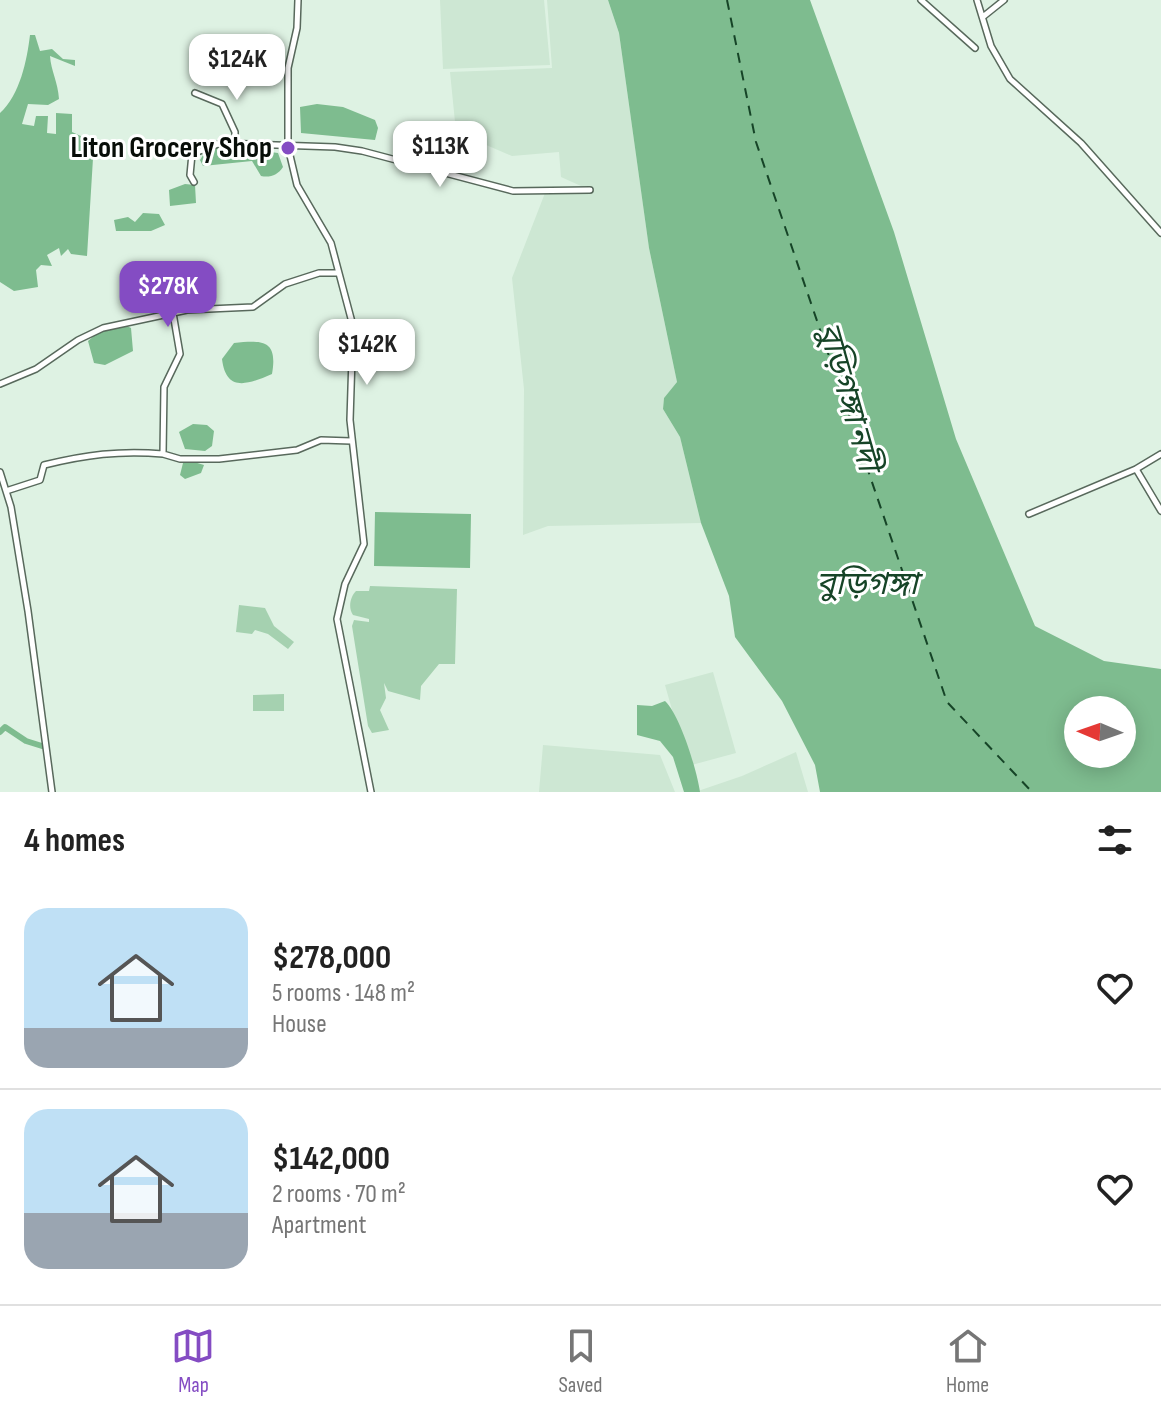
<!DOCTYPE html>
<meta charset="utf-8">
<style>
:root{--surface:#fff;--page:#f2f2f2;--text:#222;--muted:#767676;--line:#e0e0e0;--accent:#844cc3}
body{margin:0;font-family:"Sofia Sans Condensed","Noto Sans Bengali",sans-serif;background:var(--page);color:var(--text);height:100vh;display:flex;flex-direction:column;font-size:30px;white-space:nowrap}
*{box-sizing:border-box;margin:0}
p{font-size:26px;color:var(--muted)}
.icon{flex:none;width:44px;height:44px;fill:none;stroke:currentColor;stroke-width:2;stroke-linecap:round;stroke-linejoin:round}
.map{position:relative;height:792px;overflow:hidden}
.side{display:flex;flex-direction:column;background:var(--surface);flex:1}
.side>*{flex:none}
.needle{width:52px;rotate:272deg}
.tools{position:absolute;left:1064px;top:696px;display:grid;gap:16px}
.tools a{display:grid;place-items:center;width:72px;height:72px;border-radius:50%;background:var(--surface);box-shadow:0 4px 20px #0003;font-size:40px}
.price{position:absolute;translate:-50% -68px;padding:0 18px;border-radius:16px;background:#fff;color:#222;font-size:26px;line-height:52px;filter:drop-shadow(0 2px 4px #0008)}
.price::after{content:'';position:absolute;left:50%;top:48px;width:24px;height:18px;margin-left:-12px;background:inherit;clip-path:polygon(0 0,100% 0,50% 100%)}
.price.on{background:var(--accent);color:#fff}
ul{padding:0;list-style:none}
li{display:flex;align-items:center;gap:24px;height:200px;padding:0 24px}
li+li{border-top:2px solid var(--line)}
li span{display:grid;place-items:center;flex:none;width:224px;height:160px;border-radius:24px;color:#555}
li>.icon{margin-inline-start:auto}
span .icon{width:96px;height:96px;fill:#fffc;stroke-width:1}
li b{font-size:34px}
h2{display:flex;justify-content:space-between;align-items:center;height:96px;padding:0 24px;font-size:34px}
.tabs{display:flex;justify-content:space-around;align-items:center;height:112px;border-top:2px solid var(--line);background:var(--surface);font-size:22px;color:var(--muted)}
.tabs a{display:grid;justify-items:center;gap:4px}
.tabs .on{color:var(--accent)}
.map>svg:first-child{display:block}
</style>
<div class="map">
<svg width="1161" height="792" viewBox="0 0 1161 792">
<rect width="100%" height="100%" fill="#def2e3"/>
<path fill="#cde7d3" d="M440 0H544L550 65 443 69Z
M547 0H608L619 33 649 248 677 382 664 398 663 409 680 437 701 523 548 526 523 535 524 389 512 278 545 193 505 187 581 186 561 177 559 152 512 156 456 132 450 72 552 68Z
M713 672 736 753 688 766 665 685Z
M543 745 660 755 675 792H539Z
M796 752 808 792H695L742 776Z"/>
<path fill="#a5d1b0" d="M370 586 457 589 455 664H439L421 686 420 700 388 691 384 683 386 698 380 710 389 730 372 733 368 726 352 626 354 620 369 622V619L353 615C348 608 350 597 356 591H369Z
M239 605 265 608 274 626 294 642 288 649 268 634 255 630 252 634 236 632Z
M284 694V711H253V695Z"/>
<path fill="#7ebc8f" fill-rule="evenodd" d="M608 0H810L894 232 956 439 1035 626 1104 661 1161 669V792H820L815 765 782 701 735 637 729 596 701 523 680 437 663 409 664 398 677 382 649 248 619 33ZM1078 710H1122V754H1078Z
M30 35H35L40 51 52 49 63 59 75 60V66L50 56C51 71 58 82 59 99L48 105 28 104 22 124 34 126 36 116H48L47 133 56 134V113L72 114V132L94 142 87 256 71 254 68 249 61 256 59 248 47 255 52 266 41 265 36 270 38 287 14 291 0 282V113C20 95 27 60 30 35Z
M317 104 343 107 375 120 378 128 375 140 301 133 300 107Z
M217 145 278 153 283 167C278 175 270 178 261 176L252 161 203 166 200 160 205 152Z
M185 184 195 185 196 203 170 206 169 190Z
M143 213 159 214 165 225 151 231H116L114 220 128 217 135 222Z
M123 324 131 328 133 351 105 365 94 363 88 341 101 330Z
M234 343C263 340 278 340 272 374 247 385 226 392 222 359Z
M193 424 207 425 214 431 212 446 205 451 185 449 179 432Z
M184 459 204 465 201 473 185 479 180 475Z
M375 512 471 514 470 568 374 566Z
M665 701C680 715 697 770 700 792H684L673 757 660 741 637 735V705L652 706Z"/>
<g fill="none" stroke-linecap="round" stroke-linejoin="round">
<path stroke="#7ebc8f" stroke-width="6" d="M0 732 5 727 26 741 42 746"/>
<path stroke="#164427" stroke-width="2" stroke-dasharray="10 8" stroke-linecap="butt" d="M727 0 756 142 947 702 1032 792"/>
<defs>
<path id="minor" d="M298 0 297 28 288 68V147L297 185 331 243 353 326 350 420 364 544 345 584 337 619 371 792
M921 0 975 48
M977 0 991 46 1010 79 1081 143 1161 233
M984 16 1004 0
M195 93 222 104 235 132V143
M194 182 190 175 192 154 221 143 335 147 362 151 513 191 590 190
M173 313 180 354 164 387 163 454 180 459H219L297 450 321 440 351 441
M0 384 36 369 78 340 103 328 187 310 253 307 285 284 319 273H336
M1136 469 1161 511
M0 472 11 507 28 611 52 792
M6 491 40 480 44 465C85 455 120 450 163 454
M1029 514 1136 469 1161 454"/>
</defs>
<use href="#minor" stroke="#58695c" stroke-width="8"/>
<use href="#minor" stroke="#fff" stroke-width="5"/>
</g>
<circle fill="#844cc3" stroke="#fff" stroke-width="3" cx="288" cy="148" r="8"/>
<g text-anchor="middle" dominant-baseline="central" stroke-width="6" stroke-linejoin="round" paint-order="stroke">
<g font-size="30" font-weight="bold" fill="#070d08" stroke="#fff" text-anchor="end">
<text x="272" y="148">Liton Grocery Shop</text>
</g>
<g font-size="32" font-style="italic" fill="#164427" stroke="#fff">
<text transform="translate(848 397) rotate(74)">বুড়িগঙ্গা নদী</text>
<text x="867" y="584">বুড়িগঙ্গা</text>
</g>
</g>
</svg>
<div class="tools">
<a><svg class="needle" viewBox="-14 -14 28 28"><path d="M0-13l5 13h-10z" fill="#e53935"/><path d="M0 13l5-13h-10z" fill="#767676"/></svg></a>
</div>
<b class="price" style="left:237px;top:102px">$124K</b>
<b class="price" style="left:440px;top:189px">$113K</b>
<b class="price on" style="left:168px;top:329px">$278K</b>
<b class="price" style="left:367px;top:387px">$142K</b>
</div>
<section class="side">
<h2>4 homes<svg class="icon" aria-label="filters" viewBox="0 0 24 24"><path d="M4 7h16M4 17h16"/><circle cx="9" cy="7" r="2"/><circle cx="15" cy="17" r="2"/></svg></h2>
<ul>
<li><span style="background:linear-gradient(#bfe0f5 75%,#9aa5b1 0)"><svg class="icon" aria-label="home" viewBox="0 0 24 24"><path d="M3 11l9-7 9 7M6 9v11h12V9"/></svg></span><div><b>$278,000</b><p>5 rooms · 148 m²</p><p>House</p></div><svg class="icon" aria-label="heart" viewBox="0 0 24 24"><path d="M12 20l-8-8c-3-5 5-10 8-4 3-6 11-1 8 4z"/></svg></li>
<li><span style="background:linear-gradient(#bfe0f5 65%,#9aa5b1 0)"><svg class="icon" aria-label="home" viewBox="0 0 24 24"><path d="M3 11l9-7 9 7M6 9v11h12V9"/></svg></span><div><b>$142,000</b><p>2 rooms · 70 m²</p><p>Apartment</p></div><svg class="icon" aria-label="heart" viewBox="0 0 24 24"><path d="M12 20l-8-8c-3-5 5-10 8-4 3-6 11-1 8 4z"/></svg></li>
</ul>
</section>
<nav class="tabs">
<a class="on"><svg class="icon" aria-label="map" viewBox="0 0 24 24"><path d="M3 6l6-2 6 2 6-2v14l-6 2-6-2-6 2zM9 4v14M15 6v14"/></svg>Map</a>
<a><svg class="icon" aria-label="saved" viewBox="0 0 24 24"><path d="M7 4h10v16l-5-4-5 4z"/></svg>Saved</a>
<a><svg class="icon" aria-label="home" viewBox="0 0 24 24"><path d="M3 11l9-7 9 7M6 9v11h12V9"/></svg>Home</a>
</nav>
